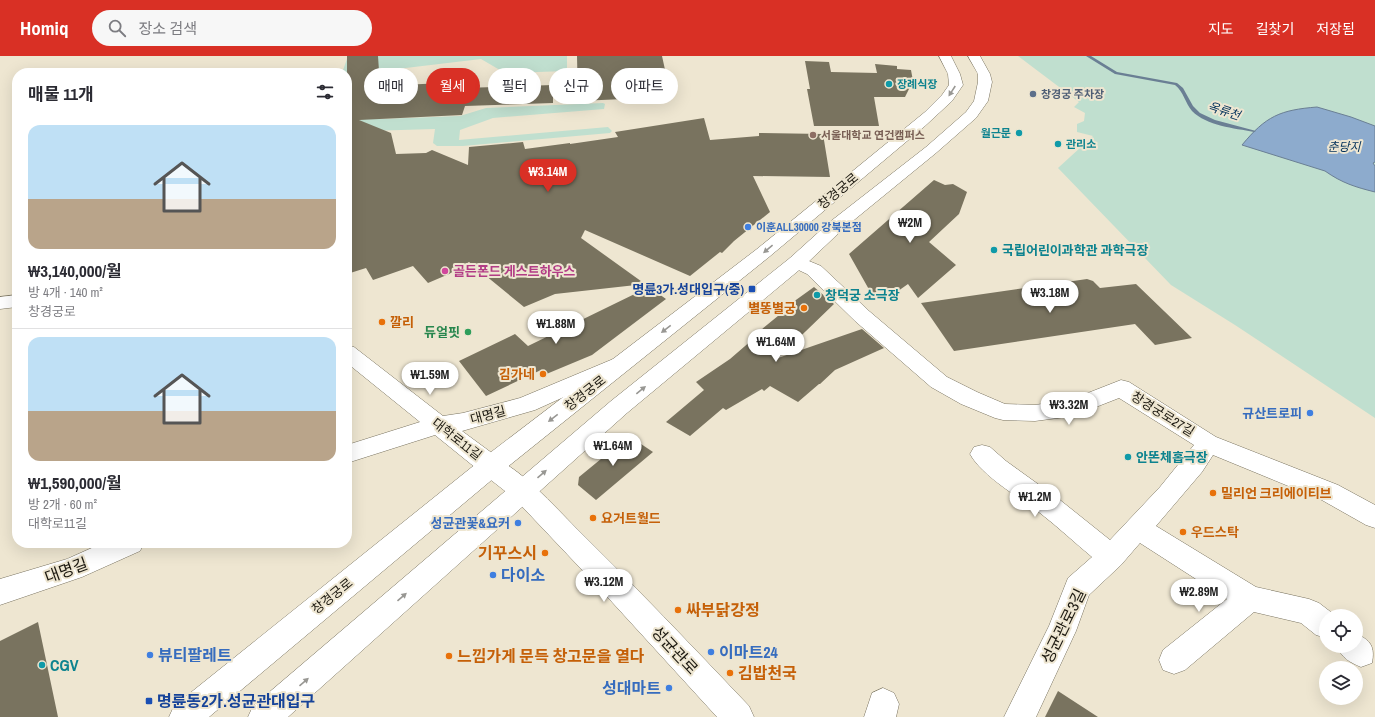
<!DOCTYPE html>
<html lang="ko">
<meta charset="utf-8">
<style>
:root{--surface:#fff;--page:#f7f7f7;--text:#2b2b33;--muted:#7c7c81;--line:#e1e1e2;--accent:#d93025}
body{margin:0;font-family:"Archivo Narrow","Noto Sans KR",sans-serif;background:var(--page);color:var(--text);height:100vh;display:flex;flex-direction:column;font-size:15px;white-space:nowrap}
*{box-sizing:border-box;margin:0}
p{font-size:13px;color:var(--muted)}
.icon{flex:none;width:22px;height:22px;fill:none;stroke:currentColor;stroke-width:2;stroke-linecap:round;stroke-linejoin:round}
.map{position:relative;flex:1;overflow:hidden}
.details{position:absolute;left:12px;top:12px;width:340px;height:480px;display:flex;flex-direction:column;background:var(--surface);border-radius:16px;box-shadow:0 4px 16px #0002}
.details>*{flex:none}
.guide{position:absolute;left:364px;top:12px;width:380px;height:36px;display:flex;gap:8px}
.tools{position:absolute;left:1319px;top:553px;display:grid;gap:8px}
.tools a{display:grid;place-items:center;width:44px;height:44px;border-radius:50%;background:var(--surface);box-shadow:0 4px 16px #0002;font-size:20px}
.price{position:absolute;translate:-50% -34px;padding:0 9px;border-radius:14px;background:#fff;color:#222;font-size:13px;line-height:26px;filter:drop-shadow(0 1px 2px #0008)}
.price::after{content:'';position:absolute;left:50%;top:24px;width:12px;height:9px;margin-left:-6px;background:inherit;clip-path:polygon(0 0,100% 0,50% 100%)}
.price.selected{background:var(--accent);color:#fff}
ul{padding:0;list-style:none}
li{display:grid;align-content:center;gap:8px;height:212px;padding:0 16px}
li+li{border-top:1px solid var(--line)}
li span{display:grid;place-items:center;height:124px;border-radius:12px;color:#555}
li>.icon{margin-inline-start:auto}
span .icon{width:72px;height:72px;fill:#fffc;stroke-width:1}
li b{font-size:17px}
h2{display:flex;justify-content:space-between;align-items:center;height:48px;padding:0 16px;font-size:17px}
.chip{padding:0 14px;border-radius:18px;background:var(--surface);box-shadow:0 4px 16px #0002;font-size:14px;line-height:36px}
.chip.selected{background:var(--accent);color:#fff}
header{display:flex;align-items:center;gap:24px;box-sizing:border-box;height:56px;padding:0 20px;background:var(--accent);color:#fff}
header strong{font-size:19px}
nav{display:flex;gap:22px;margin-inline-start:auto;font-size:14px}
.search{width:280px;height:36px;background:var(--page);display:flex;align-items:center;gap:10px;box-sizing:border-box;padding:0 14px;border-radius:22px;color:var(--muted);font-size:15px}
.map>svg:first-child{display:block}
</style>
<header>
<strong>Homiq</strong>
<div class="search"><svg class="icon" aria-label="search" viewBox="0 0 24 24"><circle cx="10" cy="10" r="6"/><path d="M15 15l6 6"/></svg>장소 검색</div>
<nav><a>지도</a><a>길찾기</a><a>저장됨</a></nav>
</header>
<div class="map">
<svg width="1375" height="661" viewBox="0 0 1375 661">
<rect width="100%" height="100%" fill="#eee6d1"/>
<path fill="#c0dfcf" d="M348 0H567V15L505 17 481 3 347 19V17H342Z
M1018 0H1375V362L1235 269 1171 229 1058 112 1093 80 1077 76V68L1084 65 1085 57 1074 51 1079 46Z
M603 47 605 48 604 53 493 62 460 74 459 84 608 71 612 75 610 77 463 90H437L433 87 435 73 367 75 347 57 380 63 460 60 486 52Z"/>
<path fill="#8dabcd" stroke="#6a7f94" d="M1317 51 1351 61 1375 70V106L1373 107 1375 110V136C1355 131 1342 127 1325 115L1242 89C1266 60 1280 54 1317 51Z"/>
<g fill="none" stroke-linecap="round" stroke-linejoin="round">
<path fill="#6a7f94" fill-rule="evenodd" d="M1086 0H1091L1117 16 1177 27 1183 32 1193 50 1200 57 1215 64 1256 75 1254 76C1234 72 1207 70 1192 55 1185 47 1184 36 1175 29L1115 18Z"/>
</g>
<path fill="#79735f" d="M347 0H378L380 30 465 26 464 32 553 29V47L465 50 462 59 359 64 391 77 396 98 426 97 432 94 468 109 469 91 523 86 525 93 570 87V88L618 81 615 76 704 62 710 84 759 80V77L823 78 830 121 753 120 770 156 734 185 722 197 720 196 690 220 585 174 581 182 645 228 555 238 524 251 469 206 449 218 428 227 413 210 373 224 366 212 347 218Z
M577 0H662L671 41 578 45Z
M805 5 829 6 831 16 877 17 875 8 897 10V13L911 14 913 25 905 41H874L879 70H814L807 33H810Z
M934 124 945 129 953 128 967 136 959 158 929 186 956 209 918 242 908 228 891 240H878L871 237 849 198Z
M1087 223 1093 225 1100 232 1136 228 1192 282 1155 289 1135 268 954 295 921 247Z
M649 231 666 243 592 299 544 319 541 314 486 340 459 305 515 278 528 290Z
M814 231 834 248 778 302 862 273 884 292 835 314 820 328H819L798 346 770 330 764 335 762 333 726 354 723 352 690 380 666 366 704 334 696 326 730 303 752 284 750 283 784 255 782 254Z
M629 380 653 396 596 444 578 429 579 421Z
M38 566 58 661H0V585Z
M1058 635 1098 661H1045Z"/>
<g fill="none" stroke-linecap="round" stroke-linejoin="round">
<defs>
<path id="minor" d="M797 200 821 210 869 255 947 321 977 336 1005 348 1035 349 1070 344 1121 324 1129 326 1216 381 1338 429 1375 449V472L1366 469 1320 443 1213 399 1202 416 1156 470 1256 531 1309 543 1319 547 1336 560H1326V582L1316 579 1301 567 1254 556 1185 614 1174 618 1163 614 1159 604 1163 594 1227 543 1140 487 1121 509 1089 539 1076 575 1036 661H1004L1049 570 1068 522 1092 501C1075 487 1058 471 1040 457 1020 442 982 420 970 398L974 391 982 389 990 391 1006 405 1060 444 1110 484 1160 431 1194 389 1119 342 1073 360 1035 365 1003 364 995 362 961 348 931 331 855 265 807 218 790 210 788 206 790 202Z
M17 239V251L0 253V241Z
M347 289 354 291 443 360 463 357 520 342 618 301 626 303 629 308 626 313 535 354 462 375 500 403 503 410 500 417 491 419 482 417 435 379 347 407V389L420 366 347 307Z
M103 487H144L140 495 82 521 0 549V523L67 503Z
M1356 578C1371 584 1375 591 1372 607L1361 611C1349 606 1342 602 1337 590H1356Z
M883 632 894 637 899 648 896 661H864L872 637Z"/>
<path id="tertiary" d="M491 401C519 410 555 451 576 472 635 530 692 590 749 650L754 661H717L601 534 514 442 482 417 479 410 482 403Z"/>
<path id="primary" d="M939 0H951L960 18 963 29 952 45 925 70 769 201 500 417 209 661H169L174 650 482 403 757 193 925 56 942 39 949 29 948 18Z
M968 0H980L990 18 992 26 988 45 976 62 936 97 843 173 804 210 627 357 288 661H248L253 650 611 345 790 202 831 165 926 91 966 56 974 45 978 26V18Z"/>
</defs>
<use href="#minor" stroke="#797360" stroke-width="1"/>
<use href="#tertiary" stroke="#797360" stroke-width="1"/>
<use href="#primary" stroke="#797360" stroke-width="1"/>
<use href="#minor" fill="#fff" fill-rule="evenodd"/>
<use href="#tertiary" fill="#fff" fill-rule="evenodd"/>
<use href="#primary" fill="#fff" fill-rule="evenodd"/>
</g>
<defs><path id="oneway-solid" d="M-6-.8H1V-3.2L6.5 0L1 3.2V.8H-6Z"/></defs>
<g fill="#989793">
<use href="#oneway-solid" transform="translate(952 35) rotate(123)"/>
<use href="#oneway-solid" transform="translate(768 193) rotate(140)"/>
<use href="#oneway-solid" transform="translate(666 273) rotate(142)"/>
<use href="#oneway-solid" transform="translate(641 334) rotate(-39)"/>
<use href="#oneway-solid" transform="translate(553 362) rotate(142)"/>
<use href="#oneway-solid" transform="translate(542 418) rotate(-41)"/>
<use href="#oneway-solid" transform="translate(402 541) rotate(-41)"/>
<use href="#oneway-solid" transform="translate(304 626) rotate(-41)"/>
</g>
<g fill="#0f9aa8" stroke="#eee6d1" stroke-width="1.5">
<circle cx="889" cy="28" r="4"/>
<circle cx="1019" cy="77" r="4"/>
<circle cx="1058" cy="88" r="4"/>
<circle cx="994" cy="194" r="4"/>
<circle cx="817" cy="239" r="4"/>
<circle cx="1128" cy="401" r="4"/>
<circle cx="42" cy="609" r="4"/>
</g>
<circle fill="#5c6f8a" stroke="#eee6d1" stroke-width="1.5" cx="1033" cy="38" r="4"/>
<circle fill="#8d6e63" stroke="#eee6d1" stroke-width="1.5" cx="813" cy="79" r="4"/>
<g fill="#3f7fe0" stroke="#eee6d1" stroke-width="1.5">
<circle cx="748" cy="171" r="4"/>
<circle cx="1310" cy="357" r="4"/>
<circle cx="518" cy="467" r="4"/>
<circle cx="493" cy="519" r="4"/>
<circle cx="711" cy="596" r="4"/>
<circle cx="150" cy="599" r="4"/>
<circle cx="669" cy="632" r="4"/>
</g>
<circle fill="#d1479c" stroke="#eee6d1" stroke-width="1.5" cx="445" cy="215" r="4"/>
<g fill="#1a4fb4" stroke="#eee6d1" stroke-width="1.5">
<rect x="748" y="229" width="8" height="8" rx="2"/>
<rect x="145" y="641" width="8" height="8" rx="2"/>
</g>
<g fill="#e8710a" stroke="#eee6d1" stroke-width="1.5">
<circle cx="804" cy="252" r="4"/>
<circle cx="382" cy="266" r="4"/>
<circle cx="543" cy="318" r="4"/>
<circle cx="1213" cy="437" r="4"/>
<circle cx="593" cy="462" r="4"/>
<circle cx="1183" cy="476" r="4"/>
<circle cx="545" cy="497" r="4"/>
<circle cx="678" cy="554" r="4"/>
<circle cx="449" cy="600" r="4"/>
<circle cx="730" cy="617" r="4"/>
</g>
<circle fill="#2e9e5b" stroke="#eee6d1" stroke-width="1.5" cx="468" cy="276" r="4"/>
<g text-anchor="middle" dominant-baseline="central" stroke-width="4" stroke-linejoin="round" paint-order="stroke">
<g font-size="11" font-weight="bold" fill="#0d838f" stroke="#eee6d1" text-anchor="start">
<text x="897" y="28">장례식장</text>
<text x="1011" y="77" text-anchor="end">월근문</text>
<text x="1066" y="88">관리소</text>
</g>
<g font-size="11" font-weight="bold" fill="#4e5e75" stroke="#eee6d1" text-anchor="start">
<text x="1041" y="38">창경궁 주차장</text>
</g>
<g font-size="11" font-weight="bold" fill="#785e54" stroke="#eee6d1" text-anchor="start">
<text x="821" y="79">서울대학교 연건캠퍼스</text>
</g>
<g font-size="11" font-weight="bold" fill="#366cbe" stroke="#eee6d1" text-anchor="start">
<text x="756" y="171">이훈ALL30000 강북본점</text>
</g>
<g font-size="12" font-style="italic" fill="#00305a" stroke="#eee6d1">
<text transform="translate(1224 55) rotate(18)">옥류천</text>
<text x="1344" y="91">춘당지</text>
</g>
<g font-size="13" fill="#1a170f" stroke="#eee6d1">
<text transform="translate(838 135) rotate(-40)">창경궁로</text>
<text transform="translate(585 337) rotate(-38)">창경궁로</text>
<text transform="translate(1163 358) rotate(32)">창경궁로27길</text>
<text transform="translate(488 359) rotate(-15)">대명길</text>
<text transform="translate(457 383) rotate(38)">대학로11길</text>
<text transform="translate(332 540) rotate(-39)">창경궁로</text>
</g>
<g font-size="13" font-weight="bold" fill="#0d838f" stroke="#eee6d1" text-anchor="start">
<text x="1002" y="194">국립어린이과학관 과학극장</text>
<text x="825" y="239">창덕궁 소극장</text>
<text x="1136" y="401">안똔체홉극장</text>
</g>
<g font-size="13" font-weight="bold" fill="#b23c85" stroke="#eee6d1" text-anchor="start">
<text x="453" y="215">골든폰드 게스트하우스</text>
</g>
<g font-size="13" font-weight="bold" fill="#164399" stroke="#eee6d1" text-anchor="end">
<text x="744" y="233">명륜3가.성대입구(중)</text>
</g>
<g font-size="13" font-weight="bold" fill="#c56008" stroke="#eee6d1" text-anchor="start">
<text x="796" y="252" text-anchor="end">별똥별궁</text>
<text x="390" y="266">깔리</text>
<text x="535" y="318" text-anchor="end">김가네</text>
<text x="1221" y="437">밀리언 크리에이티브</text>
<text x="601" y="462">요거트월드</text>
<text x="1191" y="476">우드스탁</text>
</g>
<g font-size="13" font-weight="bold" fill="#27864d" stroke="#eee6d1" text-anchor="end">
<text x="460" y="276">듀얼핏</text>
</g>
<g font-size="13" font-weight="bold" fill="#366cbe" stroke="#eee6d1" text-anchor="end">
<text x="1302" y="357">규산트로피</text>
<text x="510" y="467">성균관꽃&amp;요커</text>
</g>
<g font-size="16" font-weight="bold" fill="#c56008" stroke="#eee6d1" text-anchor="start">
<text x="537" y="497" text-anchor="end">기꾸스시</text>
<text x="686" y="554">싸부닭강정</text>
<text x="457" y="600">느낌가게 문득 창고문을 열다</text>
<text x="738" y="617">김밥천국</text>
</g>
<g font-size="16" fill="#1a170f" stroke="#eee6d1">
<text transform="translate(66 514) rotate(-20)">대명길</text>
<text transform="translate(1063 570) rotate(-64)">성균관로3길</text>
<text transform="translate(675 594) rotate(47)">성균관로</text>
</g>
<g font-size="16" font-weight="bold" fill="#366cbe" stroke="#eee6d1" text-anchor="start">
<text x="501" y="519">다이소</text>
<text x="719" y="596">이마트24</text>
<text x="158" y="599">뷰티팔레트</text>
<text x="661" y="632" text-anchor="end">성대마트</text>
</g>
<g font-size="16" font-weight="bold" fill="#0d838f" stroke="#eee6d1" text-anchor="start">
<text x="50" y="609">CGV</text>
</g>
<g font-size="16" font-weight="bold" fill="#164399" stroke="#eee6d1" text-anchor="start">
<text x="157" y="645">명륜동2가.성균관대입구</text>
</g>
</g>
</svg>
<div class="tools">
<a><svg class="icon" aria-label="locate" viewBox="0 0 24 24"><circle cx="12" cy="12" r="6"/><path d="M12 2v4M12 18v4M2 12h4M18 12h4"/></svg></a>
<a><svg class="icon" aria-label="layers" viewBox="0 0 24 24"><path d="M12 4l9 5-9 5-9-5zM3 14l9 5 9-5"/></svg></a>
</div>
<b class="price selected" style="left:548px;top:137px">₩3.14M</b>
<b class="price" style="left:910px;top:188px">₩2M</b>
<b class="price" style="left:1050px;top:258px">₩3.18M</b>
<b class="price" style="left:556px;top:289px">₩1.88M</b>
<b class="price" style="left:776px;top:307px">₩1.64M</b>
<b class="price" style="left:430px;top:340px">₩1.59M</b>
<b class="price" style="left:1069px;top:370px">₩3.32M</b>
<b class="price" style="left:613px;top:411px">₩1.64M</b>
<b class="price" style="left:1035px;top:462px">₩1.2M</b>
<b class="price" style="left:604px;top:547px">₩3.12M</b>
<b class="price" style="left:1199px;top:557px">₩2.89M</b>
<div class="guide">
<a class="chip">매매</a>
<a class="chip selected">월세</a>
<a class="chip">필터</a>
<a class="chip">신규</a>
<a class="chip">아파트</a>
</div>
<section class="details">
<h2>매물 11개<svg class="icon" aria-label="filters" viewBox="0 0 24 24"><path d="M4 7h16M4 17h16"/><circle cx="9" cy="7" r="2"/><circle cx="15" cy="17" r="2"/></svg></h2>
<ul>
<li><span style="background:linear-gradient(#bfe0f5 60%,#b9a48a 0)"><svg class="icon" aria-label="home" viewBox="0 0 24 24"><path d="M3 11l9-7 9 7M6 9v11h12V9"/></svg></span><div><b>₩3,140,000/월</b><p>방 4개 · 140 m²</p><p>창경궁로</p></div></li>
<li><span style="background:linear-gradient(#bfe0f5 60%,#b9a48a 0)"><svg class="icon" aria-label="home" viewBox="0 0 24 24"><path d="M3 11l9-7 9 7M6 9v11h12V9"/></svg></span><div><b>₩1,590,000/월</b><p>방 2개 · 60 m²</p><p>대학로11길</p></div></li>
</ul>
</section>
</div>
